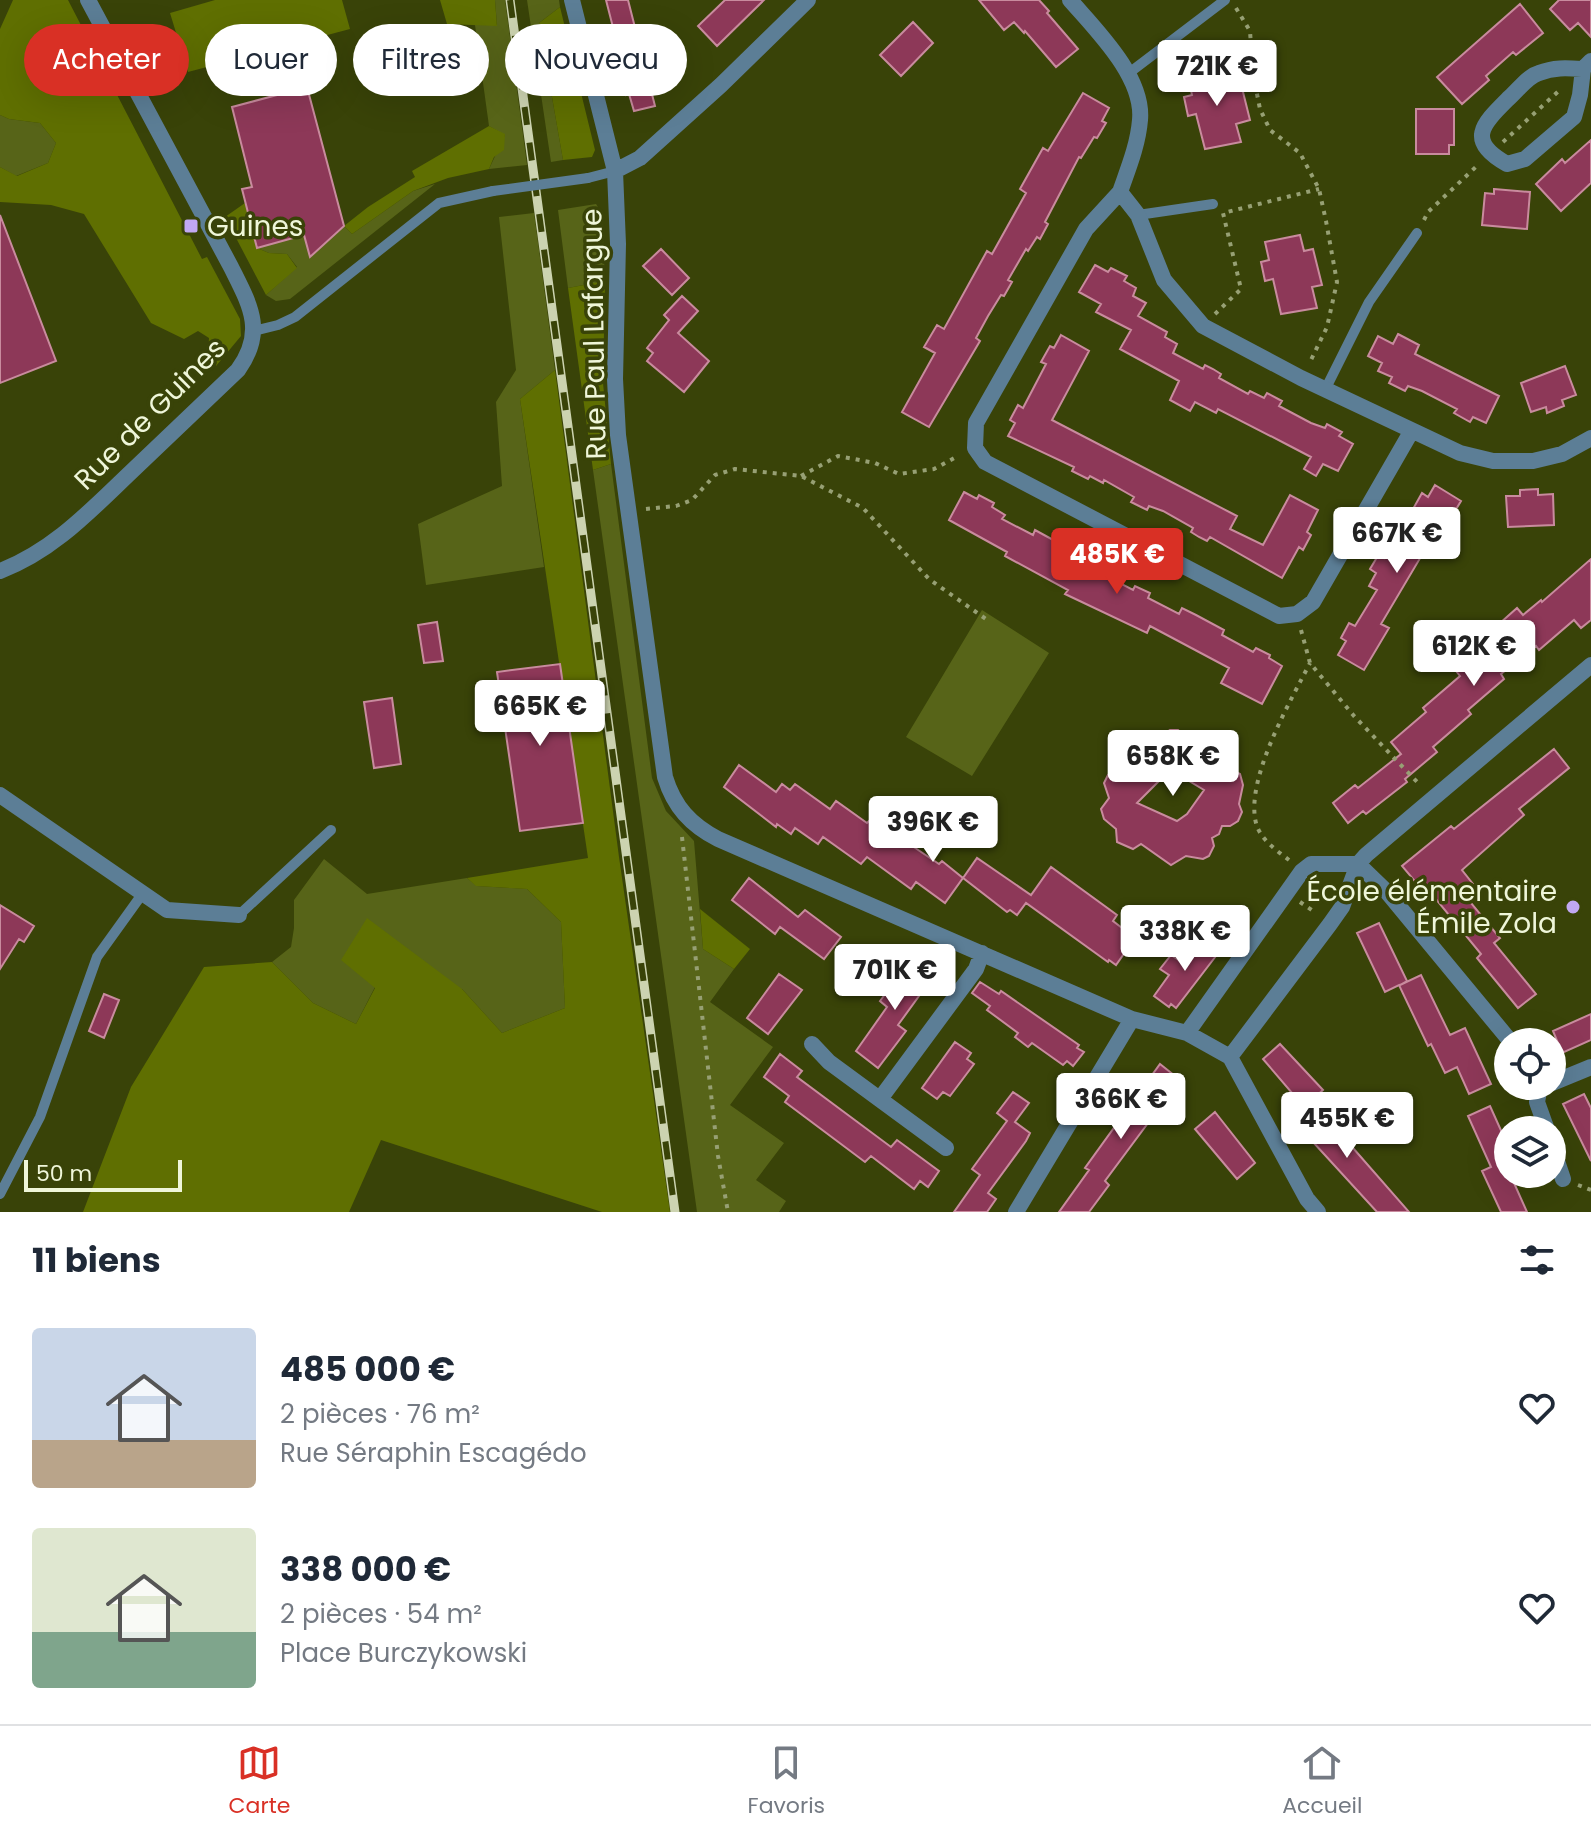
<!DOCTYPE html>
<html lang="fr">
<meta charset="utf-8">
<style>
:root{--surface:#fff;--page:#f2f2f3;--text:#1f2937;--muted:#747a83;--line:#e0e1e3;--accent:#d93025}
body{margin:0;font-family:Poppins,sans-serif;background:var(--page);color:var(--text);height:100vh;display:flex;flex-direction:column;font-size:30px;white-space:nowrap}
*{box-sizing:border-box;margin:0}
p{font-size:26px;color:var(--muted)}
.icon{flex:none;width:44px;height:44px;fill:none;stroke:currentColor;stroke-width:2;stroke-linecap:round;stroke-linejoin:round}
.map{position:relative;height:1212px;overflow:hidden}
.details{display:flex;flex-direction:column;background:var(--surface);flex:1}
.details>*{flex:none}
.hud{position:absolute;left:24px;top:24px;width:800px;height:72px;display:flex;gap:16px}
.buttons{position:absolute;left:1494px;top:1028px;display:grid;gap:16px}
.buttons a{display:grid;place-items:center;width:72px;height:72px;border-radius:50%;background:var(--surface);box-shadow:0 8px 32px #0002;font-size:40px}
.scale{position:absolute;left:24px;bottom:20px;width:158px;box-sizing:border-box;padding-left:8px;border:4px solid #eff6d9;border-top:0;font-size:22px;line-height:28px;white-space:nowrap;color:#eff6d9;-webkit-text-stroke:6px #394308;paint-order:stroke}
.price{position:absolute;translate:-50% -68px;padding:0 18px;border-radius:8px;background:#fff;color:#222;font-size:26px;line-height:52px;filter:drop-shadow(0 2px 4px #0008)}
.price::after{content:'';position:absolute;left:50%;top:48px;width:24px;height:18px;margin-left:-12px;background:inherit;clip-path:polygon(0 0,100% 0,50% 100%)}
.price.active{background:var(--accent);color:#fff}
ul{padding:0;list-style:none}
li{display:flex;align-items:center;gap:24px;height:200px;padding:0 32px}
li span{display:grid;place-items:center;flex:none;width:224px;height:160px;border-radius:8px;color:#555}
li>.icon{margin-inline-start:auto}
span .icon{width:96px;height:96px;fill:#fffc;stroke-width:1}
li b{font-size:34px}
h2{display:flex;justify-content:space-between;align-items:center;height:96px;padding:0 32px;font-size:34px}
.pill{padding:0 28px;border-radius:36px;background:var(--surface);box-shadow:0 8px 32px #0002;font-size:28px;line-height:72px}
.pill.active{background:var(--accent);color:#fff}
.menu{display:flex;justify-content:space-around;align-items:center;height:112px;border-top:2px solid var(--line);background:var(--surface);font-size:22px;color:var(--muted)}
.menu a{display:grid;justify-items:center;gap:4px}
.menu .active{color:var(--accent)}
.map>svg:first-child{display:block}
</style>
<div class="map">
<svg width="1591" height="1212" viewBox="0 0 1591 1212">
<rect width="100%" height="100%" fill="#394308"/>
<path fill="#576418" d="M495 0H505L527 165 489 169 505 135 489 126 475 25H497Z
M527 0H559L560 7 539 23 563 160 551 162Z
M0 115 9 119 40 123 56 143 48 163 16 176 0 167Z
M435 184 290 299 276 301 266 295 297 267 287 254 269 253 257 248 304 235 310 256 344 226 352 234 413 191Z
M596 204 602 213 605 281 568 288 558 210Z
M534 213 555 370 520 399 544 567 426 585 418 524 502 486 496 402 516 370 499 217Z
M611 464 652 778 666 811 694 841 703 949 734 969 710 1002 773 1047 730 1105 784 1143 756 1180 786 1201 779 1212H697L593 470Z
M982 610 1049 653 972 776 906 737Z
M324 859 367 894 467 878 477 886 527 889 561 922 565 1008 502 1033 462 989 375 987 356 1024 313 1003 272 962 291 947 294 928V900Z"/>
<path fill="#5f6f01" d="M13 0H68L202 259 207 257 240 319 241 336 216 366 208 354 209 338 198 331 184 339 151 323 84 214 51 205 0 202V167L17 176 48 163 56 143 40 123 9 119 0 115V29Z
M215 0H342L350 29 188 72 170 13Z
M440 0H495L497 26 447 24Z
M560 7 595 150 592 157 563 160 539 23Z
M489 126 505 134 504 150 494 157 489 169 448 178 413 191 352 234 344 226 368 207 415 177 412 171Z
M245 203 257 248 269 253 287 254 297 268 266 295 225 217Z
M605 281 603 383 611 464 593 470 568 288Z
M555 370 619 857 670 1212H602L381 1140 349 1212H83L131 1087 204 967 272 962 313 1003 356 1024 375 988 341 960 367 918 462 989 502 1033 565 1008 561 922 527 889 476 886 467 878 588 858 520 399Z
M700 909 750 949 734 969 703 949Z"/>
<path fill="#8d3858" stroke="#c98b9e" stroke-width="2" fill-rule="evenodd" d="M606 0H628L655 106 634 111 629 94 626 95 613 44 617 43Z
M725 0H764L717 46 698 26Z
M979 0H1039L1049 11 1047 13 1078 49 1056 67 1025 31 1024 33 1014 22 1004 30Z
M1559 0H1591V37L1578 23 1570 30 1550 9Z
M1520 4 1543 33 1516 55 1513 52 1486 76 1489 80 1462 104 1437 77Z
M913 22 933 43 901 76 880 55Z
M1224 68 1229 87 1241 84 1250 120 1236 124 1241 142 1205 149 1196 114 1188 116 1184 97 1192 95 1188 76Z
M307 87 344 226 310 257 304 235 257 248 242 189 252 187 232 107Z
M1083 93 1109 108 1102 121 1106 123 1097 138 1094 137 1081 158 1079 157 1045 222 1048 224 1040 239 1037 237 1028 251 1026 249 1008 280 1012 282 1004 296 1001 295 988 316 976 338 980 341 929 427 902 412 935 353 924 347 937 325 944 329 987 251 992 254 1026 193 1020 189 1043 148 1048 151Z
M1416 109H1454V145H1449V154H1416Z
M1591 140V183L1561 211 1536 184 1562 159 1565 163Z
M1494 189 1530 192 1527 229 1482 225 1485 193 1494 194Z
M0 215 56 361 0 383Z
M1300 235 1304 251 1313 249 1322 285 1312 287 1317 308 1281 314 1273 279 1265 281 1261 262 1269 260 1265 242Z
M661 249 689 278 672 295 643 266Z
M1095 265 1108 272 1111 268 1127 276 1124 281 1136 288 1133 296 1146 303 1138 316 1167 332 1165 337 1177 344 1173 353 1203 369 1205 365 1213 369 1221 374 1219 378 1248 394 1250 391 1264 398 1267 393 1282 401 1279 406 1311 423 1325 428 1327 424 1342 432 1339 436 1353 444 1338 471 1323 464 1316 476 1304 469 1311 457 1288 445 1218 409 1216 413 1195 402 1190 411 1170 400 1179 381 1120 349 1131 330 1096 312 1101 304 1079 292Z
M682 296 698 311 678 333 709 361 684 392 647 361 653 353 647 348 669 320 664 315Z
M1398 334 1419 345 1415 354 1499 396 1486 423 1473 417 1470 422 1454 413 1457 409 1422 391 1408 386 1405 391 1389 383 1392 377 1378 371 1382 363 1368 356 1378 336 1393 344Z
M1061 335 1089 351 1052 420 1237 516 1230 529 1263 545 1290 495 1318 510 1307 532 1311 535 1303 550 1299 547 1282 578 1210 537 1207 541 1199 537 1191 532 1193 528 1163 511 1149 506 1147 510 1131 502 1134 497 1104 480 1103 483 1090 476 1088 479 1072 471 1074 467 1008 436 1015 423 1010 420 1018 405 1023 408 1046 364 1041 362 1050 346 1054 348Z
M1565 366 1576 395 1562 400 1564 406 1547 413 1546 407 1531 412 1521 383Z
M1435 485 1461 501 1437 541 1432 538 1381 624 1389 628 1364 670 1338 655 1346 641 1341 638 1349 623 1355 626 1377 590 1369 586 1376 573 1370 569 1379 554 1384 558 1393 544 1399 548 1419 512 1413 509 1422 493 1428 497Z
M1538 489V495L1553 494 1554 525 1508 527 1506 496H1520V490Z
M964 492 977 499 979 495 994 503 992 507 1005 515 1002 519 1033 535 1035 530 1077 553 1079 549 1095 557 1092 562 1105 569 1102 574 1133 590 1135 586 1150 593 1148 598 1179 614 1182 608 1196 615 1224 630 1222 635 1253 652 1256 648 1270 655 1269 658 1282 666 1262 704 1221 683 1229 668 1150 626 1147 633 1065 594 1068 590 1005 556 1007 552 949 520Z
M1591 559V620L1581 628 1574 620 1539 650 1536 646 1501 674 1504 679 1468 710 1471 714 1433 747 1437 752 1405 779 1407 782 1366 814 1363 811 1348 823 1333 803 1355 785 1358 788 1401 754 1391 742 1426 712 1423 708 1460 676 1456 671 1498 637 1499 624 1517 608 1523 615 1541 600 1542 602Z
M437 622 443 661 424 663 418 625Z
M560 664 583 823 520 831 497 672Z
M392 698 401 764 374 768 364 702Z
M1170 730H1178L1185 737 1188 746 1195 745 1202 752 1212 747 1221 749 1226 753 1232 770 1240 774 1243 785 1239 804 1242 812 1238 821 1230 826H1222L1219 834 1212 838 1214 846 1209 856 1203 859 1186 856 1171 865 1141 844 1133 849 1117 842 1116 829 1104 819 1101 809 1109 798 1104 783 1108 775 1116 770 1124 771 1128 762 1135 758 1133 750 1136 740 1144 735 1159 737ZM1167 773 1184 778 1204 790 1187 814 1177 821 1137 803Z
M1554 749 1569 768 1519 809 1524 815 1462 870 1477 889 1466 897 1500 938 1494 943 1536 994 1518 1008 1477 958 1481 954 1422 882 1418 885 1402 866 1451 826 1454 829Z
M739 765 776 792 782 784 790 790 795 784 830 809 836 801 867 823 870 820 885 831 887 829 939 864 942 861 963 878 977 858 1031 895 1051 867 1117 915 1113 921 1135 938 1116 965 1109 960 1108 962 1026 903 1017 915 1010 910 1007 912 963 878 945 903 916 882 911 889 867 857 861 864 823 837 818 844 795 828 791 834 777 824 776 827 724 787Z
M749 878 798 917 805 910 841 937 824 959 780 927 775 934 732 900Z
M0 905 34 926 24 942 19 939 0 969Z
M1379 923 1407 981 1400 985 1421 975 1450 1035 1465 1028 1491 1084 1469 1094 1457 1067 1445 1073 1431 1044 1428 1046 1399 985 1385 992 1357 933Z
M1204 940 1219 952 1176 1008 1171 1004 1169 1007 1154 996 1169 975 1160 969 1171 955 1180 961 1193 944 1198 948Z
M913 957 935 974 898 1025 906 1031 878 1068 856 1051 887 1007 880 1001Z
M779 974 802 990 768 1034 747 1018Z
M980 982 999 994 1001 991 1079 1045 1077 1048 1084 1052 1073 1066 1067 1061 1063 1065 1032 1043 1028 1047 1015 1037 1018 1033 987 1010 990 1006 972 993Z
M104 994 119 1000 104 1038 89 1031Z
M1591 1014V1040L1562 1053 1553 1031Z
M955 1042 971 1053 967 1059 974 1064 950 1096 943 1092 937 1099 922 1088Z
M1280 1044 1323 1090 1304 1107 1263 1059Z
M780 1054 802 1071 797 1077 891 1147 897 1140 939 1171 928 1187 920 1181 914 1189 871 1156 865 1162 785 1102 789 1096 764 1077Z
M1160 1064 1180 1080 1105 1181 1109 1185 1089 1212H1059L1089 1170 1085 1168Z
M1013 1092 1029 1103 1015 1122 1030 1133 1026 1141 988 1193 996 1199 987 1212H954L980 1175 972 1169 1007 1121 997 1113Z
M1584 1094 1591 1108V1161L1563 1104Z
M1310 1102 1346 1140 1409 1212H1377L1313 1142 1292 1119Z
M1490 1106 1508 1146V1174H1510L1527 1212H1501L1482 1171 1491 1167 1468 1116Z
M1215 1112 1255 1163 1237 1179 1195 1129Z"/>
<g fill="none" stroke-linecap="round" stroke-linejoin="round">
<path stroke="#97a074" stroke-width="4" stroke-dasharray="4 6" stroke-linecap="butt" d="M1236 8 1250 31 1253 74 1260 109 1270 130 1300 153 1319 189 1326 221 1337 282 1327 327 1310 362
M1503 142 1562 88
M1424 220 1428 212 1479 164
M1215 314 1241 289 1223 213 1319 189
M801 476 838 456 875 463 899 474 934 469 958 456
M646 509 676 506 692 500 715 475 735 469 801 476 863 508 929 579 986 619
M1301 630 1310 663 1354 716 1420 785
M682 837 718 1156 728 1212
M1289 860C1276 850 1260 839 1256 823 1245 779 1290 702 1310 663
M1300 902 1316 913
M1578 1185 1591 1190"/>
<path stroke="#5c7e96" stroke-width="10" d="M1129 73 1225 0
M588 178 615 171
M1138 215 1213 204
M254 331 278 325 295 317 439 203 493 191
M1325 390 1369 302 1417 233
M239 915 331 830
M0 1194 40 1117 97 957 143 893"/>
<path stroke="#5c7e96" stroke-width="16" d="M572 0 615 171 618 244 615 379 618 435 665 777C674 807 691 825 718 839L1132 1019 1187 1033
M1070 0C1097 31 1144 77 1140 120 1138 145 1128 169 1120 192L1138 215 1164 280 1203 326 1301 378 1460 453 1493 461H1533L1562 454 1591 438
M1583 69C1567 68 1554 67 1539 73 1528 76 1519 89 1510 97 1484 123 1464 140 1507 164L1525 159 1574 117 1580 95 1583 69 1591 61
M615 171 640 158 721 85 808 0
M1120 192 1086 229 976 423 975 448 985 462 1279 616 1297 614 1313 602 1411 432
M0 571C53 551 91 510 131 472 167 438 202 404 238 370 266 331 250 305 231 267L88 0
M0 795 167 910 239 915
M1358 864H1311L1302 871 1187 1033 1230 1057 1330 924 1342 907 1358 864 1366 855 1591 665
M1358 864 1387 892 1511 1042
M812 1044 829 1062 946 1148
M1230 1057 1307 1199 1318 1212
M1552 1083 1591 1067
M1540 1086 1537 1102 1547 1130
M880 1099 976 969 982 953
M1552 1146 1563 1179
M1016 1212 1132 1019"/>
<defs>
<path id="rail" d="M510 0 675 1212"/>
</defs>
<use href="#rail" stroke="#ccd3b0" stroke-width="9"/>
<use href="#rail" stroke="#394308" stroke-width="6" stroke-dasharray="18" stroke-linecap="butt"/>
<path stroke="#5c7e96" stroke-width="10" d="M493 191 588 178"/>
</g>
<g fill="#c1a8f3" stroke="#394308" stroke-width="3">
<rect x="183" y="218" width="16" height="16" rx="4"/>
<circle cx="1573" cy="907" r="8"/>
</g>
<g text-anchor="middle" dominant-baseline="central" stroke-width="7" stroke-linejoin="round" paint-order="stroke">
<g font-size="28" fill="#eff6d9" stroke="#394308" text-anchor="start">
<text x="207" y="226">Guines</text>
<text x="1557" y="891" text-anchor="end">École élémentaire<tspan x="1557" dy="32">Émile Zola</tspan></text>
</g>
<g font-size="28" fill="#eff6d9" stroke="#394308">
<text transform="translate(594 334) rotate(-91)">Rue Paul Lafargue</text>
<text transform="translate(150 414) rotate(-45)">Rue de Guines</text>
</g>
</g>
</svg>
<div class="buttons">
<a><svg class="icon" aria-label="locate" viewBox="0 0 24 24"><circle cx="12" cy="12" r="6"/><path d="M12 2v4M12 18v4M2 12h4M18 12h4"/></svg></a>
<a><svg class="icon" aria-label="layers" viewBox="0 0 24 24"><path d="M12 4l9 5-9 5-9-5zM3 14l9 5 9-5"/></svg></a>
</div>
<div class="scale">50 m</div>
<b class="price" style="left:1217px;top:108px">721K €</b>
<b class="price" style="left:1397px;top:575px">667K €</b>
<b class="price active" style="left:1117px;top:596px">485K €</b>
<b class="price" style="left:1474px;top:688px">612K €</b>
<b class="price" style="left:540px;top:748px">665K €</b>
<b class="price" style="left:1173px;top:798px">658K €</b>
<b class="price" style="left:933px;top:864px">396K €</b>
<b class="price" style="left:1185px;top:973px">338K €</b>
<b class="price" style="left:895px;top:1012px">701K €</b>
<b class="price" style="left:1121px;top:1141px">366K €</b>
<b class="price" style="left:1347px;top:1160px">455K €</b>
<div class="hud">
<a class="pill active">Acheter</a>
<a class="pill">Louer</a>
<a class="pill">Filtres</a>
<a class="pill">Nouveau</a>
</div>
</div>
<section class="details">
<h2>11 biens<svg class="icon" aria-label="filters" viewBox="0 0 24 24"><path d="M4 7h16M4 17h16"/><circle cx="9" cy="7" r="2"/><circle cx="15" cy="17" r="2"/></svg></h2>
<ul>
<li><span style="background:linear-gradient(#c9d6e8 70%,#b9a48a 0)"><svg class="icon" aria-label="home" viewBox="0 0 24 24"><path d="M3 11l9-7 9 7M6 9v11h12V9"/></svg></span><div><b>485 000 €</b><p>2 pièces · 76 m²</p><p>Rue Séraphin Escagédo</p></div><svg class="icon" aria-label="heart" viewBox="0 0 24 24"><path d="M12 20l-8-8c-3-5 5-10 8-4 3-6 11-1 8 4z"/></svg></li>
<li><span style="background:linear-gradient(#dfe7d0 65%,#7fa58c 0)"><svg class="icon" aria-label="home" viewBox="0 0 24 24"><path d="M3 11l9-7 9 7M6 9v11h12V9"/></svg></span><div><b>338 000 €</b><p>2 pièces · 54 m²</p><p>Place Burczykowski</p></div><svg class="icon" aria-label="heart" viewBox="0 0 24 24"><path d="M12 20l-8-8c-3-5 5-10 8-4 3-6 11-1 8 4z"/></svg></li>
</ul>
</section>
<nav class="menu">
<a class="active"><svg class="icon" aria-label="map" viewBox="0 0 24 24"><path d="M3 6l6-2 6 2 6-2v14l-6 2-6-2-6 2zM9 4v14M15 6v14"/></svg>Carte</a>
<a><svg class="icon" aria-label="saved" viewBox="0 0 24 24"><path d="M7 4h10v16l-5-4-5 4z"/></svg>Favoris</a>
<a><svg class="icon" aria-label="home" viewBox="0 0 24 24"><path d="M3 11l9-7 9 7M6 9v11h12V9"/></svg>Accueil</a>
</nav>
